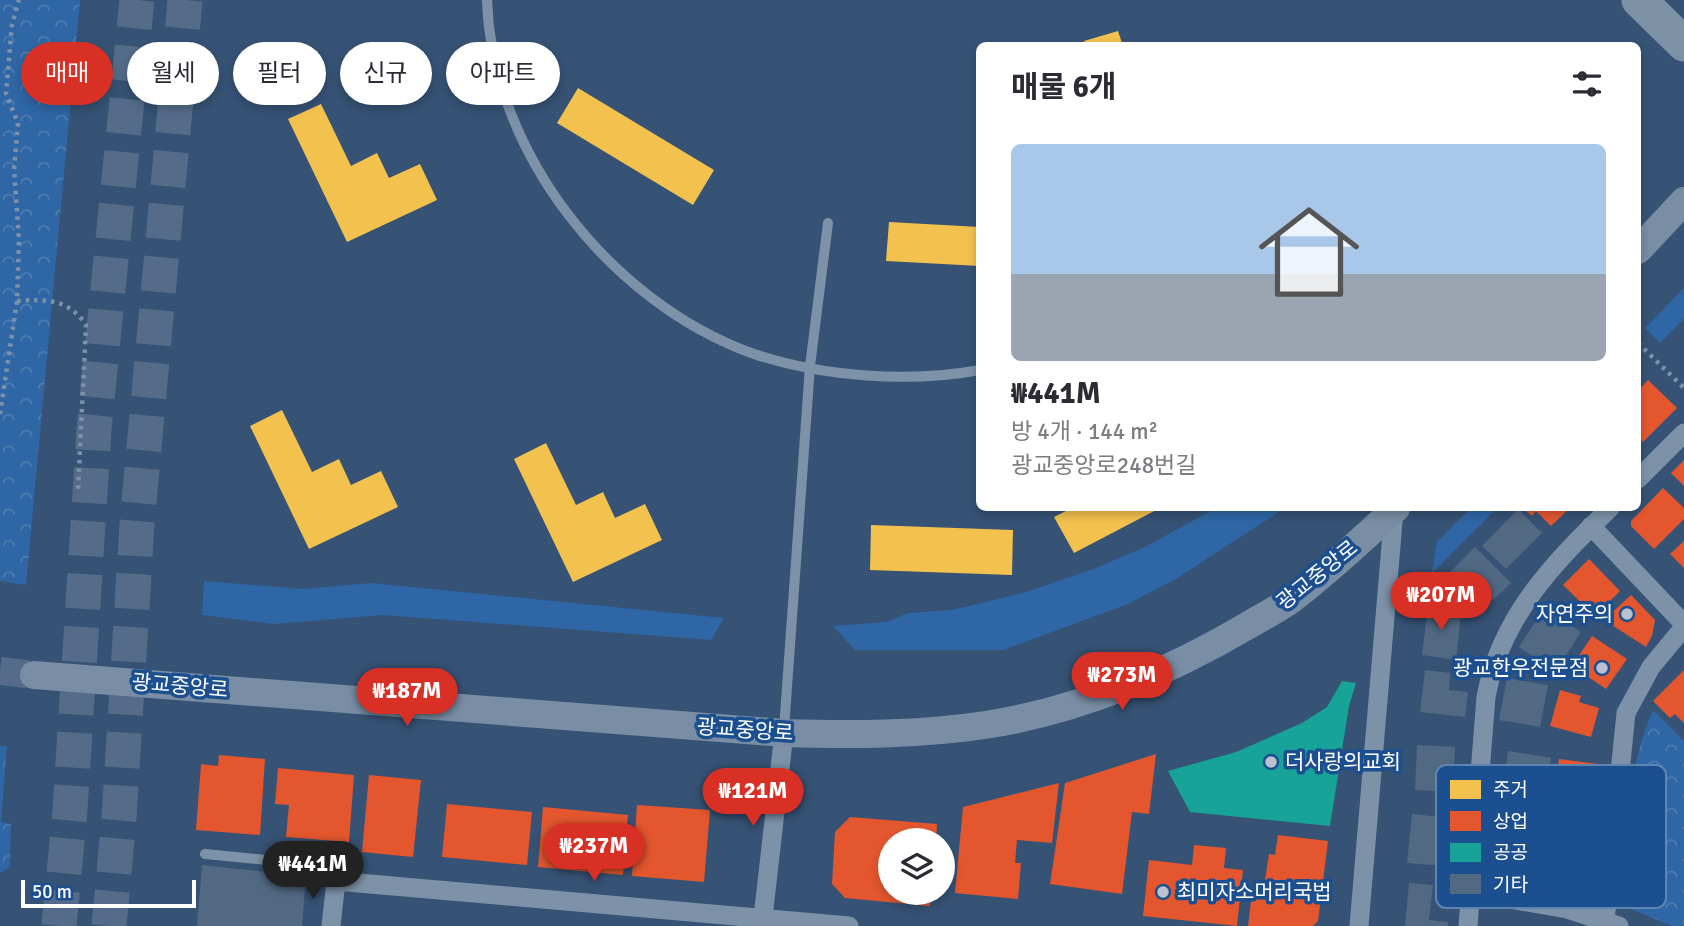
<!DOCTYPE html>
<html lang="ko">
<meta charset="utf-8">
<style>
:root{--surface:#fff;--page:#f2f2f3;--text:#2b2b33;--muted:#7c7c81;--line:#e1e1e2;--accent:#d93025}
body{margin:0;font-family:Signika,"Noto Sans KR",sans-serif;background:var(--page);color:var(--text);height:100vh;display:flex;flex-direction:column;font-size:26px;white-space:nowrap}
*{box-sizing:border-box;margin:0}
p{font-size:23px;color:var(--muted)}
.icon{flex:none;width:38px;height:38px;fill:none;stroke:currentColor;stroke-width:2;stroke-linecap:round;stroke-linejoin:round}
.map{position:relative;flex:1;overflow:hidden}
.side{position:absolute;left:976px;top:42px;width:665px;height:469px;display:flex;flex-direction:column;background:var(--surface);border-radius:10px;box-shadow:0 4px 10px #0003}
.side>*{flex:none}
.top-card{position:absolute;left:21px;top:42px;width:665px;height:63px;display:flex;gap:14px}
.controls{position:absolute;left:878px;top:828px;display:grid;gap:14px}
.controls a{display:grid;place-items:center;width:77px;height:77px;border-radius:50%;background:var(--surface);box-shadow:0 4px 10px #0003;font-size:35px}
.scale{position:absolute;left:21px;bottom:18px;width:175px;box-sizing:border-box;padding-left:7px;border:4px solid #fff;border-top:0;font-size:19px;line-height:24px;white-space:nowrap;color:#fff;-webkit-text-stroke:5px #1b4f8f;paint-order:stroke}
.price{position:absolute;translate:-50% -60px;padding:0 16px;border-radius:24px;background:var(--accent);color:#fff;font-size:23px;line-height:46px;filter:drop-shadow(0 2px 4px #0008)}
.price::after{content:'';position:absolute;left:50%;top:42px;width:21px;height:16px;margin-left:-10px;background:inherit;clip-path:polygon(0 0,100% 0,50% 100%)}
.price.active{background:#222;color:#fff}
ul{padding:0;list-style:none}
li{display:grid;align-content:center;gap:14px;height:371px;padding:0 35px}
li+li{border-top:2px solid var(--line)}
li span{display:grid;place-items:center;height:217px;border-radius:10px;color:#555}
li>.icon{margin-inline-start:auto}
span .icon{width:126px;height:126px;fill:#fffc;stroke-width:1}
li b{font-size:30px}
h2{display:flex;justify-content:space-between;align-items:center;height:84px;padding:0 35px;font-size:30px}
.chip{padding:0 24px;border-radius:32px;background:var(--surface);box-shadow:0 4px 10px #0003;font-size:24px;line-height:63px}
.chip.active{background:var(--accent);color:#fff}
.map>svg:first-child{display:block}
</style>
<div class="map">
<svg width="1684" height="926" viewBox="0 0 1684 926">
<defs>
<pattern id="park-crowns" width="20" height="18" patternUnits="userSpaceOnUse" patternTransform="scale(1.75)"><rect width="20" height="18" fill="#2f66a5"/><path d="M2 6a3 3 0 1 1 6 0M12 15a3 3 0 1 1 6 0" fill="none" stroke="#4e7db2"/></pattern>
</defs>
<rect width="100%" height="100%" fill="#365274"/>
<path fill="#2f66a5" d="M1684 288V319L1660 343 1645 328Z
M1216 508H1285L1176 579 1128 604 1003 650H855L833 626 886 622 908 613 952 610 1026 592 1096 568 1147 546Z
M1471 508H1497L1432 573 1437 542Z
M204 581 301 589 371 583 724 618 711 640 382 615 274 624 202 615Z"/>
<path fill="url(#park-crowns)" d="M0 0H80L26 585 0 581Z
M1653 710 1684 741V926H1672L1621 905C1625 839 1626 772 1653 710Z
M0 746H7L1 822 11 824 10 867 0 873Z"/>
<path fill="#f2c14e" d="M1118 31 1123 46H1085L1084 41Z
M578 88 714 170 693 205 557 123Z
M321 104 351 166 377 153 389 178 420 164 437 200 347 242 288 119Z
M889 222 980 227V266L886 261Z
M282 410 312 472 339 459 351 485 381 471 398 507 309 549 250 426Z
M546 443 576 505 603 492 615 518 645 504 662 540 573 582 514 459Z
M1072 508H1160L1074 553 1054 517Z
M871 525 1013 530 1012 575 870 570Z"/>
<path fill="#e4572e" d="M1648 380 1677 408 1643 442 1638 437V391Z
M1684 460V486L1671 473Z
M1663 488 1684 508V519L1654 549 1631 526V521Z
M1523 508H1570L1551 526 1536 511 1532 516Z
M1684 541V568L1670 554Z
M1589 559 1620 591 1595 616 1563 585Z
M1631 595 1655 620 1652 636 1646 647 1604 620Z
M1592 636 1627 659 1606 689 1572 666Z
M1684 670V723L1675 714 1670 718 1653 701Z
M1560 690 1581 696 1579 702 1599 708 1591 737 1550 726Z
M1156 754 1149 814 1132 812 1122 894 1050 884 1065 783Z
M219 755 265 759 260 835 196 830 201 764 218 766Z
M1559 759 1598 764 1592 811 1553 806Z
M278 768 354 775 349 842 286 837 289 805 275 804Z
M369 775 421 780 413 857 362 852Z
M1059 783 1052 843 1017 840 1015 863H1021L1018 899 955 893 963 807Z
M447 804 532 812 527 865 442 857Z
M637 805 710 810 704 882 632 876Z
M543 807 628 815 623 875 538 867Z
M850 817 937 824 936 840H891V892H931L930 906 845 898 832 884 835 832Z
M1278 835 1328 841 1318 921 1313 926H1248L1253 886 1264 887 1269 854 1275 855Z
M1194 845 1226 848 1224 868 1243 870 1237 926 1143 916 1149 860 1192 865Z"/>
<path fill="#17a398" d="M1342 681 1356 683 1349 706 1330 826 1190 812 1168 771 1236 752 1302 723 1327 707Z"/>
<path fill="#526984" d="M1518 509 1542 533 1506 569 1482 546Z
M1475 547 1511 583 1492 601 1486 595 1476 604 1467 595 1454 607 1435 587Z
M1429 599 1461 614 1456 660 1422 655Z
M1544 608 1581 632 1556 671 1519 647Z
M1425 670 1450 673 1449 690 1468 692 1465 717 1420 712Z
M1507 678 1548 685 1540 727 1499 720Z
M1417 745 1455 747 1453 792 1415 790Z
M1508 751 1551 758 1544 806 1501 799Z
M1412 814 1450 818 1445 866 1407 863Z
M202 865 306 876 302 926H197Z
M1409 883 1433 885 1429 920 1448 922V926H1405Z"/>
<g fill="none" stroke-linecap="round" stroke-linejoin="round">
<path stroke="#546c89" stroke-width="28" stroke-dasharray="28 14" stroke-linecap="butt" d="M0 671 34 675"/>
<path stroke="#546c89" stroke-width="35" stroke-dasharray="35 18" stroke-linecap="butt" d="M59 926 70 810 94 429 137 0
M109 926 119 818 137 524 185 0"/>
<path stroke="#7d92a8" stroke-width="4.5" stroke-dasharray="3.5 5" stroke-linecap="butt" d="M17 301C46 299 69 299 86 325L78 491
M1638 343 1684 388
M0 414 17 301 19 240 14 169 18 123 6 94 12 24 19 0"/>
<path stroke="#7d92a8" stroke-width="10" d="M487 0C492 153 611 303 754 354 822 377 910 383 980 370
M784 729 810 366 828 223
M205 854 319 865 336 881"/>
<path stroke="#7d92a8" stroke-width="19" d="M1638 479 1684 433
M1591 526 1684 624
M1471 892 1567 909 1619 926
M1605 921 1626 713 1651 667 1684 627
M331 926 336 881 849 926
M762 926 784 733
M1359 926 1394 510
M1468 926 1486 697C1501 616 1553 564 1610 508"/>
<path stroke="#798da4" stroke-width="28" d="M1638 250 1684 201
M34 675 784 733C851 735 918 735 985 725 1077 711 1167 673 1247 626 1262 617 1278 609 1292 599 1328 571 1363 539 1396 508"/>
<path stroke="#7e92a7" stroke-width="35" d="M1639 0 1684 44"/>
</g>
<g fill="#b9c2ce" stroke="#1b4f8f" stroke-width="2.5">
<circle cx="1627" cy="614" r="7"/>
<circle cx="1602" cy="668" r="7"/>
<circle cx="1271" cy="762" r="7"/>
<circle cx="1163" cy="892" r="7"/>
</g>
<g text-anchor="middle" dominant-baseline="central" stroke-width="7" stroke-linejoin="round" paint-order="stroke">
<g font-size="21" fill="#fff" stroke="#1b4f8f">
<text transform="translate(1317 575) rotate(-39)">광교중앙로</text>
<text transform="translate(180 686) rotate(5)">광교중앙로</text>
<text transform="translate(745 730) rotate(4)">광교중앙로</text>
</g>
<g font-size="21" fill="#fff" stroke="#1b4f8f" text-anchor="end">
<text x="1613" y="614">자연주의</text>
<text x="1588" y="668">광교한우전문점</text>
<text x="1285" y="762" text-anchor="start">더사랑의교회</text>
<text x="1177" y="892" text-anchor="start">최미자소머리국법</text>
</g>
</g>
<rect x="1436" y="765" width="230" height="143" rx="10" fill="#1b4f8f" stroke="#5f84b1" stroke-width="2"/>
<rect x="1450" y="780" width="31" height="19" fill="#f2c14e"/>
<rect x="1450" y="811" width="31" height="20" fill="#e4572e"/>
<rect x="1450" y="843" width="31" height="19" fill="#17a398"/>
<rect x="1450" y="874" width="31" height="20" fill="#526984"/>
<g font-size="19" fill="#fff">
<text x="1493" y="796">주거</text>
<text x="1493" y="828">상업</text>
<text x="1493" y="859">공공</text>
<text x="1493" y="891">기타</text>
</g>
</svg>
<div class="controls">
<a><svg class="icon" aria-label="layers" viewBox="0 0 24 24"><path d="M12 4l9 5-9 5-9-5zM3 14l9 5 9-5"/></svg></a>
</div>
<div class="scale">50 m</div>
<b class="price" style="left:1441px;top:632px">₩207M</b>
<b class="price" style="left:1122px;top:712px">₩273M</b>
<b class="price" style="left:407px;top:728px">₩187M</b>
<b class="price" style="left:753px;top:828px">₩121M</b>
<b class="price" style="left:594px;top:883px">₩237M</b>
<b class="price active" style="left:313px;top:901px">₩441M</b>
<div class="top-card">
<a class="chip active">매매</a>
<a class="chip">월세</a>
<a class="chip">필터</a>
<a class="chip">신규</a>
<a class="chip">아파트</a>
</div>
<section class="side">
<h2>매물 6개<svg class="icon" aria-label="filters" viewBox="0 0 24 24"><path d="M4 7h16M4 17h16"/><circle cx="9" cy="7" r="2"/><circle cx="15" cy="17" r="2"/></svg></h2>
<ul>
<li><span style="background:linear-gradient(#a9c7e8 60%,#9aa5b1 0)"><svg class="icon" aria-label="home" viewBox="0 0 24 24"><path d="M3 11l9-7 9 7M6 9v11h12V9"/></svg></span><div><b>₩441M</b><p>방 4개 · 144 m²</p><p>광교중앙로248번길</p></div></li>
</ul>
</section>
</div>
